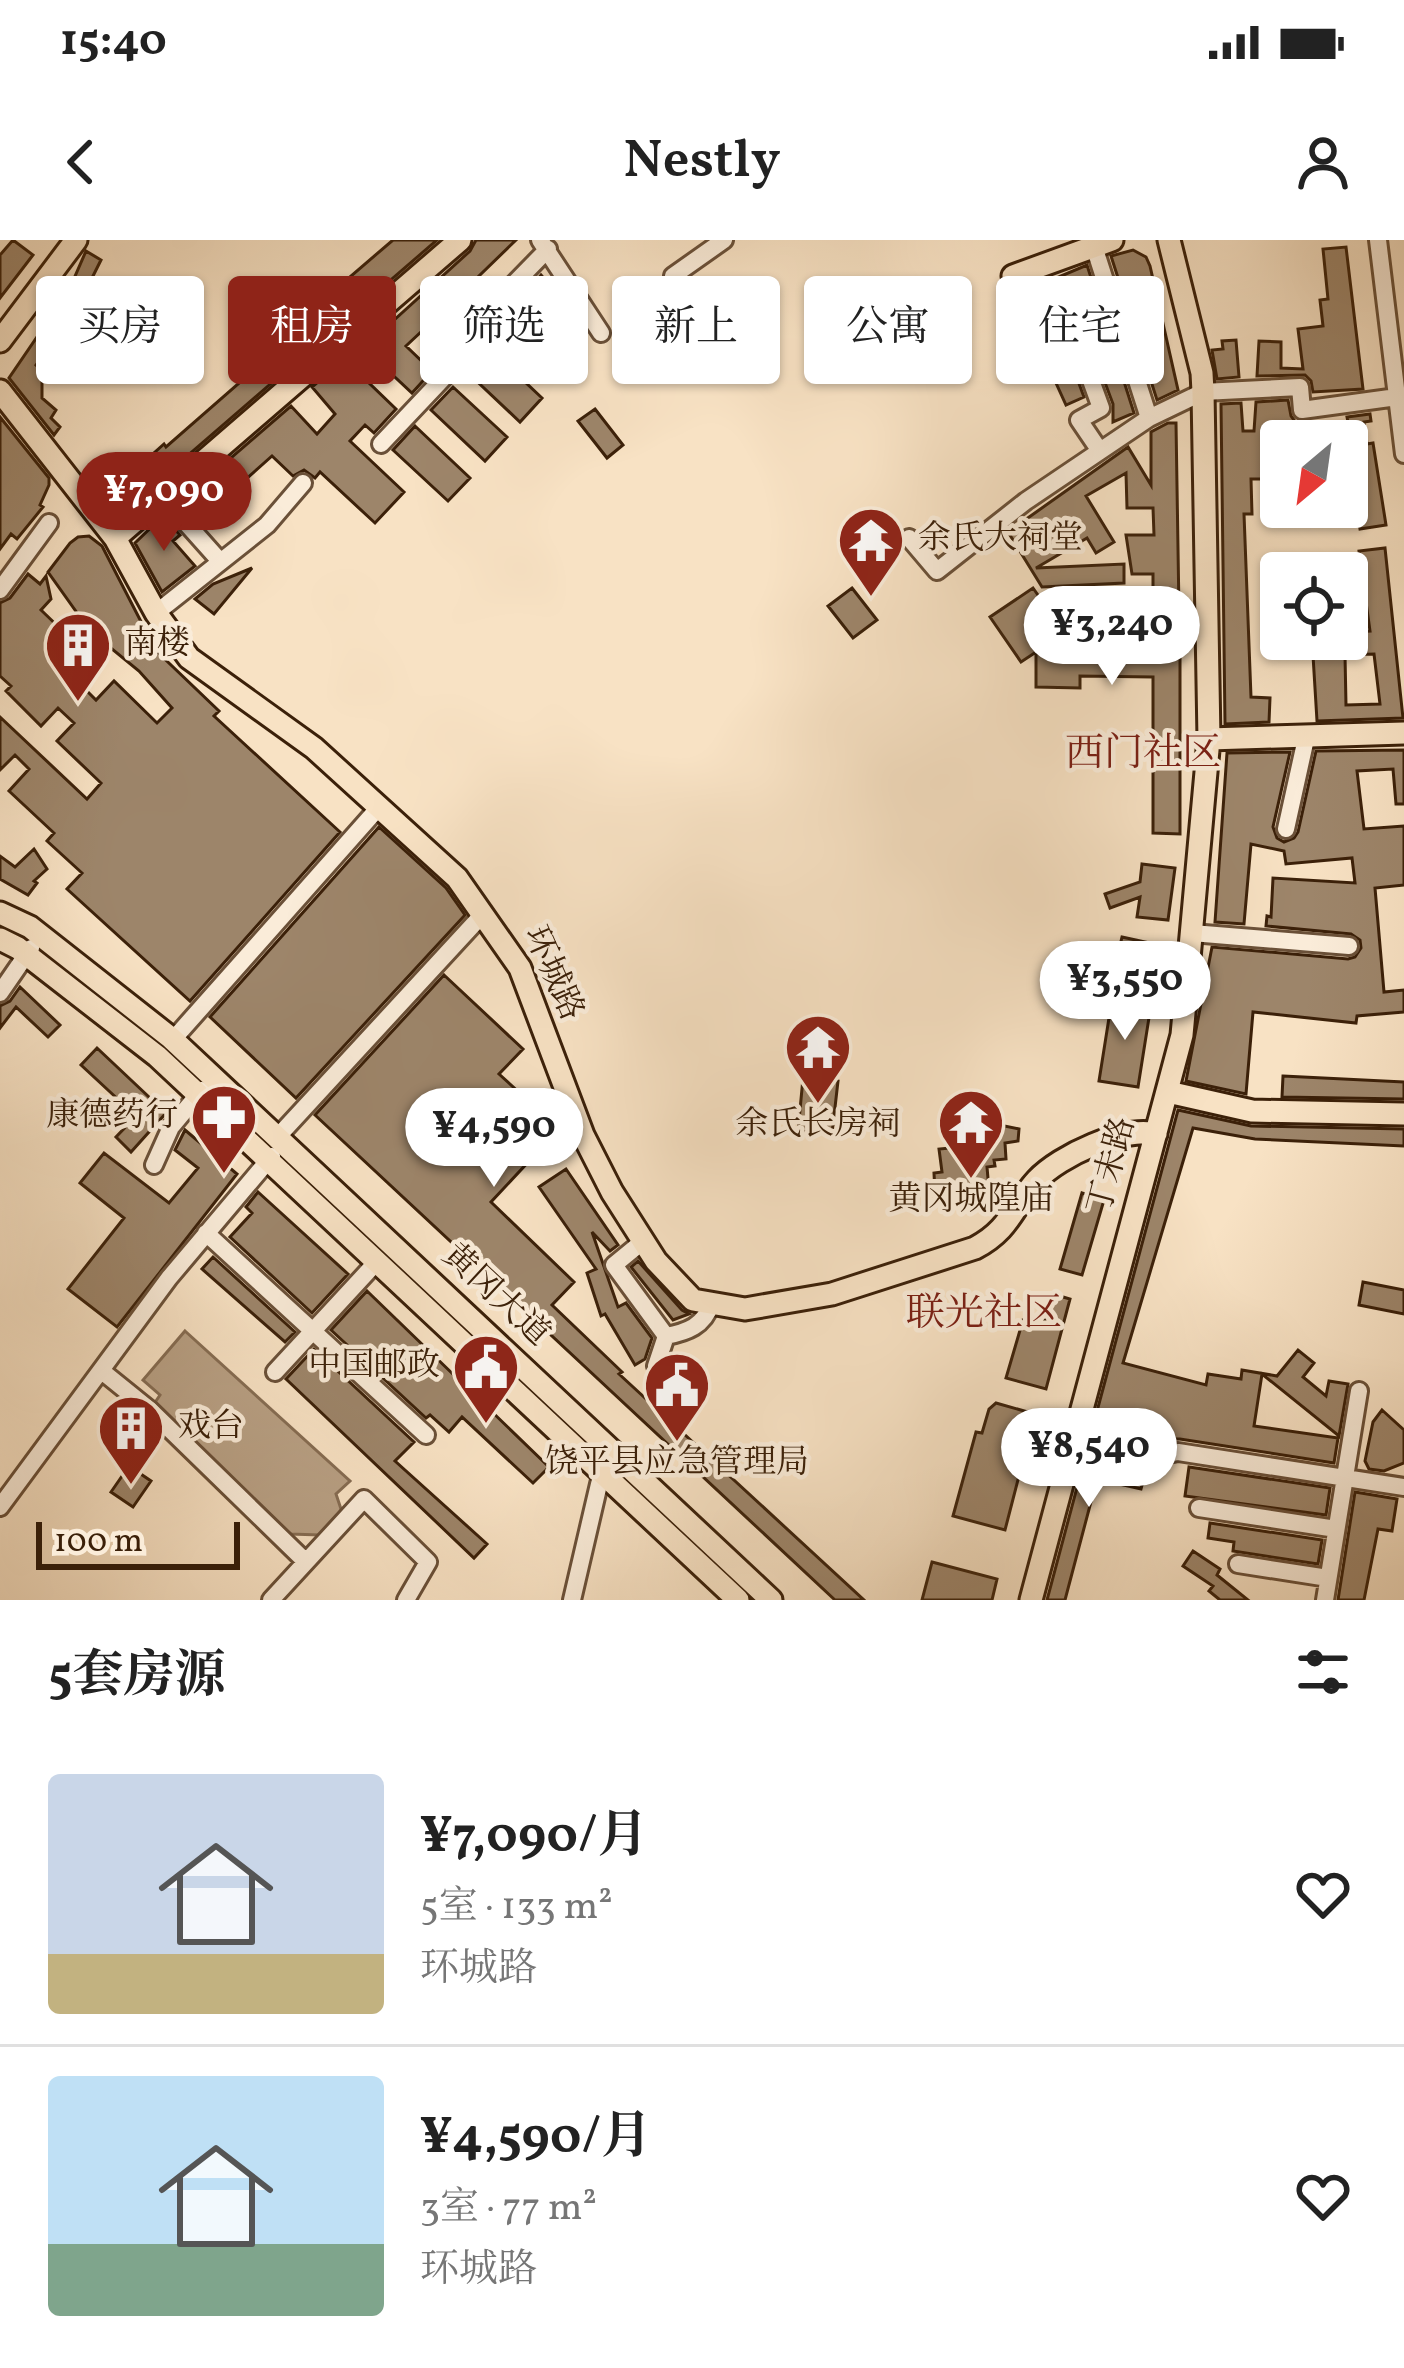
<!DOCTYPE html>
<html lang="zh">
<meta charset="utf-8">
<style>
:root{--surface:#fff;--page:#f6f6f6;--text:#222;--muted:#767676;--line:#e0e0e0;--accent:#8f2418}
body{margin:0;font-family:Vollkorn,"Noto Serif SC",serif;background:var(--page);color:var(--text);height:100vh;display:flex;flex-direction:column;font-size:45px;white-space:nowrap}
*{box-sizing:border-box;margin:0}
p{font-size:39px;color:var(--muted)}
.icon{flex:none;width:66px;height:66px;fill:none;stroke:currentColor;stroke-width:2;stroke-linecap:round;stroke-linejoin:round}
.map{position:relative;height:1360px;overflow:hidden}
.side{display:flex;flex-direction:column;background:var(--surface);flex:1}
.side>*{flex:none}
.hud{position:absolute;left:36px;top:36px;width:1332px;height:108px;display:flex;gap:24px}
.needle{width:78px;rotate:209deg}
.buttons{position:absolute;left:1260px;top:180px;display:grid;gap:24px}
.buttons a{display:grid;place-items:center;width:108px;height:108px;border-radius:12px;background:var(--surface);box-shadow:0 3px 9px #0004;font-size:60px}
.scale{position:absolute;left:36px;bottom:30px;width:204px;box-sizing:border-box;padding-left:12px;border:6px solid #3b2009;border-top:0;font-size:33px;line-height:42px;white-space:nowrap;color:#3b2009;-webkit-text-stroke:9px #faecd9;paint-order:stroke}
.price{position:absolute;translate:-50% -102px;padding:0 27px;border-radius:42px;background:#fff;color:#222;font-size:39px;line-height:78px;filter:drop-shadow(0 3px 6px #0008)}
.price::after{content:'';position:absolute;left:50%;top:72px;width:36px;height:27px;margin-left:-18px;background:inherit;clip-path:polygon(0 0,100% 0,50% 100%)}
.price.active{background:var(--accent);color:#fff}
ul{padding:0;list-style:none}
li{display:flex;align-items:center;gap:36px;height:300px;padding:0 48px}
li+li{border-top:3px solid var(--line)}
li span{display:grid;place-items:center;flex:none;width:336px;height:240px;border-radius:12px;color:#555}
li>.icon{margin-inline-start:auto}
span .icon{width:144px;height:144px;fill:#fffc;stroke-width:1}
li b{font-size:51px}
h2{display:flex;justify-content:space-between;align-items:center;height:144px;padding:0 48px;font-size:51px}
.pill{padding:0 42px;border-radius:12px;background:var(--surface);box-shadow:0 3px 9px #0004;font-size:42px;line-height:108px}
.pill.active{background:var(--accent);color:#fff}
.status{display:flex;justify-content:space-between;align-items:center;height:84px;padding:0 60px;background:var(--surface);direction:ltr}
.status svg{height:33px;fill:currentColor}
header{display:flex;justify-content:space-between;align-items:center;height:156px;padding:0 48px;background:var(--surface);font-size:54px;font-weight:600}
.map>svg:first-child{display:block}
</style>
<div class="status"><b>15:40</b><svg viewBox="0 0 49 12"><path d="M0 12V9h3v3zM5 12V6h3v6zM10 12V3h3v9zM15 12V0h3v12zM26 1h20v11H26zM47 4h2v5h-2z"/></svg></div>
<header><svg class="icon" aria-label="back" viewBox="0 0 24 24"><path d="M15 5l-7 7 7 7"/></svg>Nestly<svg class="icon" aria-label="person" viewBox="0 0 24 24"><circle cx="12" cy="8" r="4"/><path d="M4 21q1-7 8-7t8 7"/></svg></header>
<div class="map">
<svg width="1404" height="1360" viewBox="0 0 1404 1360">
<rect width="100%" height="100%" fill="#f8e2c4"/>
<filter id="stains"><feTurbulence type="fractalNoise" baseFrequency=".00167" numOctaves="4"/><feColorMatrix values="0 0 0 0 .2 0 0 0 0 .09 0 0 0 0 .02 0 0 0 .5 -.17"/></filter>
<radialGradient id="worn" r=".72"><stop offset=".6" stop-color="#630" stop-opacity="0"/><stop offset="1" stop-color="#630" stop-opacity=".3"/></radialGradient>
<path fill="#b8a084" stroke="#866d53" stroke-width="3" d="M185 1091 350 1241 336 1254 342 1272 320 1295 290 1294 154 1164 160 1155 143 1140Z"/>
<path fill="#9d856a" stroke="#3b2009" stroke-width="3" fill-rule="evenodd" d="M13 0 33 15 0 58V15Z
M393 0H437L119 275 115 274 92 244 124 215 136 229 164 204 166 207 349 47 344 42Z
M476 0H516L444 70 469 93 448 115 422 91 406 106 432 131 412 153 383 126 366 140 396 169 374 193 365 185 350 201 404 252 375 283 320 232 315 238 304 230 293 236 272 216 226 257 216 245 190 268 182 260 291 166 317 194 335 174 312 147 369 98 371 101 470 11Z
M1346 7 1363 149 1313 152 1311 141 1305 135 1257 136 1259 101 1281 102V128L1303 129 1298 89 1323 86 1320 60 1328 59 1323 9Z
M1133 10 1146 17 1150 26 1178 150 1157 160 1111 16Z
M86 11 101 20 89 44 95 48 36 125 42 131V158L56 170 51 178 60 187 54 195 9 138 69 50Z
M1087 25 1134 173 1113 182V164L1076 65 1064 62 1052 71 1084 157 1066 165 1016 55Z
M541 35 570 69 547 93 516 64Z
M1236 100 1239 137 1217 139 1212 110 1223 109 1222 101Z
M489 108 542 158 520 182 467 132Z
M453 147 507 197 485 221 431 170Z
M1288 160 1291 176 1299 187 1348 182 1347 177 1370 174 1371 181 1364 182 1367 204 1373 203 1386 285 1360 289 1350 225 1354 224 1351 201H1281V239H1251L1252 274H1244L1251 457 1270 458 1269 482 1225 484 1221 164 1241 163 1243 191H1254L1256 162Z
M595 169 623 205 607 218 578 181Z
M0 177 49 238V245L40 265 43 267 17 299 11 294 0 309Z
M1168 183H1176L1179 371H1153V334H1132L1126 295H1154L1153 268H1127L1126 233 1086 256 1114 302 1096 313 1087 298 1036 328 1124 324V343L1042 347 1008 292 1128 207 1151 245V192Z
M415 186 470 238 448 261 393 210Z
M163 276 180 295 173 301 195 326 162 352 135 303Z
M89 296 102 306 150 399 147 402 219 471 214 476 340 592 190 761 67 649 82 633 47 601 54 593 9 551 29 529 15 515 0 530V477L87 559 101 543 57 501 74 483 58 468 41 486 6 451 11 446 0 436V363L10 358 28 334 40 344 46 336 51 359 41 370 98 425 80 444 96 460 114 441 157 483 172 468 139 431 90 391 48 332 70 303 78 297Z
M1385 308 1403 478 1317 481 1312 399H1347V392L1370 391 1359 311ZM1374 414 1380 464 1346 465 1345 415Z
M252 328 214 374 195 359 213 344Z
M852 348 877 380 853 398 828 366Z
M1033 348 1052 375 1034 388 1052 414H1076V403L1153 404V397H1180V594L1153 593V437L1080 436V448L1036 447V412L1021 422 990 377Z
M1404 510V564H1396L1393 529 1357 531 1364 589 1404 586V645L1375 648 1384 752 1404 750V772L1357 776 1356 783 1253 772 1246 854 1186 841 1212 707 1348 719 1355 717 1361 708 1360 700 1351 694 1266 686 1267 676 1271 677 1273 638 1355 643 1352 618 1286 624 1284 611 1251 604 1244 684 1215 682 1227 513 1290 512 1273 587 1277 598 1284 602 1294 598 1298 592 1316 511Z
M379 587 446 648 465 675 296 858 210 777Z
M34 609 47 629 34 641 37 643 28 655 0 639V616L15 627Z
M1142 624 1175 628 1168 680 1137 677 1140 657 1110 668 1105 654 1140 642Z
M1122 697 1163 706 1160 722 1118 714Z
M444 735 523 809 499 834 559 889 491 962 574 1042 552 1065 622 1132 619 1134 864 1360H835L315 875Z
M20 747 60 785 48 797 16 767 0 788V766L10 761Z
M1112 759 1151 765 1138 847 1099 841Z
M97 808 166 873 131 912 116 897 136 876 81 825Z
M1283 836 1404 842V859L1282 857Z
M803 838 838 841 832 894 798 891Z
M1178 870 1251 886 1404 889V906L1255 899 1193 888 1123 1123 1206 1145 1208 1134 1241 1139 1242 1130 1277 1136 1298 1110 1314 1123 1303 1137 1326 1156 1329 1141 1348 1144 1339 1196 1262 1134 1254 1186 1338 1198 1334 1223 1180 1199H1162L1158 1203 1093 1186Z
M980 881 1019 889 1018 901 1005 903 1006 919 994 920 995 926 987 927 989 950 935 954 934 933 942 932 939 909 971 906Z
M185 890 237 934 117 1087 68 1049 124 978 80 943 104 913 169 963 198 928 175 910Z
M566 929 618 1005 610 1011 592 992 618 1067 626 1063 652 1098 645 1119 635 1125 605 1074 601 1076 587 1033 596 1029 539 947Z
M258 952 348 1034 312 1073 230 997 252 973 246 967Z
M1082 953 1104 960 1082 1035 1060 1029Z
M213 1017 295 1092 285 1102 202 1029Z
M638 1021 682 1070 689 1074 673 1080 631 1027Z
M1363 1042 1404 1050V1074L1359 1065Z
M367 1051 549 1227 533 1243 462 1177 449 1192 430 1175 426 1178 331 1090Z
M1053 1054 1070 1059 1046 1149 1006 1138 1023 1080 1043 1086Z
M314 1109 414 1202 395 1221 487 1304 474 1318 286 1139Z
M996 1163 1035 1174 1005 1290 953 1276 976 1192 982 1193 989 1169Z
M1382 1170 1404 1190V1223L1384 1231 1369 1229 1365 1221 1373 1182Z
M1087 1210 1147 1226 1141 1249 1097 1239 1065 1360H1047Z
M129 1226 151 1241 133 1267 111 1252Z
M1189 1227 1330 1248 1326 1275 1185 1256Z
M1355 1252 1397 1259 1392 1291 1378 1289 1364 1360H1338Z
M1210 1283 1322 1300 1318 1324 1233 1311 1234 1302 1208 1298Z
M1193 1311 1220 1329 1217 1335 1248 1360H1220L1209 1351 1213 1346 1183 1326Z
M932 1322 997 1339 992 1360H922Z"/>
<g fill="none" stroke-linecap="round" stroke-linejoin="round">
<defs>
<path id="minor" d="M540 0 601 93
M1092 0 1149 178
M1378 0 1404 214
M673 36 724 0
M1067 74 1101 168 1079 180 1100 211
M381 204 485 94 509 49 548 9
M162 256 219 320
M909 298 937 331 1026 261 1149 178 1203 152 1300 147 1302 170 1397 157
M0 350 49 283
M156 373 267 285 303 243
M1150 384H1207
M1286 589 1307 494
M1192 693 1349 706
M0 753 31 708
M178 794 380 566
M283 891 483 674
M154 925 171 887 202 850
M206 993 426 1195
M642 1002 614 1025 666 1096 656 1126
M666 1096C687 1092 704 1086 711 1064
M103 1132 150 1170 305 1321
M275 1132 371 1028
M1075 1194 1158 1216 1178 1212 1404 1247
M0 1267 169 1038 272 916
M1199 1268 1336 1289
M1238 1324 1328 1338
M271 1360 364 1259 428 1322 406 1360
M572 1360 603 1227
M1325 1360 1359 1151"/>
<path id="major" d="M1013 36 1112 0
M0 101 76 0
M0 151 115 298 156 373 189 418 314 508 457 638 520 728 583 895 612 952 656 1021 693 1060 745 1069 832 1054 975 1008C1011 989 1012 967 1037 940 1059 916 1124 886 1156 894
M115 298 460 0
M1209 499 1404 493
M0 673 30 687 171 798 771 1360
M0 699 18 708 157 816 738 1360
M1168 852 1252 871 1404 874
M1031 1360 1182 795 1209 499 1203 152 1202 133 1169 0"/>
</defs>
<use href="#minor" stroke="#6a5038" stroke-width="22"/>
<use href="#major" stroke="#3b2009" stroke-width="27"/>
<use href="#minor" stroke="#faecd9" stroke-width="16"/>
<use href="#major" stroke="#f8e2c4" stroke-width="21"/>
</g>
<defs>
<symbol id="temple-pin" viewBox="-11 -11 22 30"><path d="M0 17L-7.5 6A9.5 9.5 0 1 1 7.5 6Z" fill="#8f2418" stroke="#faecd9"/><path d="M0-6L5-2H3V0L6.5 2.5H4V6H1.5V3h-3V6H-4V2.5H-6.5L-3 0V-2H-5Z" fill="#fff"/></symbol>
<symbol id="building-pin" viewBox="-11 -11 22 30"><path d="M0 17L-7.5 6A9.5 9.5 0 1 1 7.5 6Z" fill="#8f2418" stroke="#faecd9"/><path d="M-4-6H4V6H1V3H-1V6H-4ZM-2.5-4.3h1.7v1.8h-1.7ZM.8-4.3h1.7v1.8H.8ZM-2.5-1h1.7V.8h-1.7ZM.8-1h1.7V.8H.8Z" fill="#fff"/></symbol>
<symbol id="pharmacy-pin" viewBox="-11 -11 22 30"><path d="M0 17L-7.5 6A9.5 9.5 0 1 1 7.5 6Z" fill="#8f2418" stroke="#faecd9"/><path d="M-2-6h4v4h4v4h-4v4h-4v-4h-4v-4h4Z" fill="#fff"/></symbol>
<symbol id="civic-pin" viewBox="-11 -11 22 30"><path d="M0 17L-7.5 6A9.5 9.5 0 1 1 7.5 6Z" fill="#8f2418" stroke="#faecd9"/><path d="M-.6-6.5H3V-4.5H.6V-3L4-1V1h2V6H-6V1h2V-1L-.6-3ZM-1.2 2.5V6h2.4V2.5Z" fill="#fff"/></symbol>
</defs>
<g fill-rule="evenodd">
<use href="#temple-pin" x="833" y="262" width="76" height="104"/>
<use href="#building-pin" x="40" y="367" width="76" height="104"/>
<use href="#temple-pin" x="780" y="769" width="76" height="104"/>
<use href="#pharmacy-pin" x="186" y="839" width="76" height="104"/>
<use href="#temple-pin" x="933" y="844" width="76" height="104"/>
<use href="#civic-pin" x="448" y="1089" width="76" height="104"/>
<use href="#civic-pin" x="639" y="1107" width="76" height="104"/>
<use href="#building-pin" x="93" y="1150" width="76" height="104"/>
</g>
<g text-anchor="middle" dominant-baseline="central" stroke-width="9" stroke-linejoin="round" paint-order="stroke">
<g font-size="33" fill="#3b2009" stroke="#faecd9" text-anchor="start">
<text x="918" y="300">余氏大祠堂</text>
<text x="124" y="405">南楼</text>
<text x="178" y="877" text-anchor="end">康德药行</text>
<text x="818" y="886" text-anchor="middle">余氏长房祠</text>
<text x="971" y="961" text-anchor="middle">黄冈城隍庙</text>
<text x="440" y="1127" text-anchor="end">中国邮政</text>
<text x="178" y="1188">戏台</text>
<text x="677" y="1224" text-anchor="middle">饶平县应急管理局</text>
</g>
<g font-size="33" fill="#3b2009" stroke="#faecd9">
<text transform="translate(552 734) rotate(66)">环城路</text>
<text transform="translate(1113 926) rotate(-75)">丁未路</text>
<text transform="translate(495 1056) rotate(43)">黄冈大道</text>
</g>
<g font-size="39" fill="#7a1f14" stroke="#faecd9">
<text x="1143" y="515">西门社区</text>
<text x="984" y="1075">联光社区</text>
</g>
</g>
<rect width="100%" height="100%" filter="url(#stains)"/>
<rect width="100%" height="100%" fill="url(#worn)"/>
</svg>
<div class="buttons">
<a><svg class="needle" viewBox="-14 -14 28 28"><path d="M0-13l5 13h-10z" fill="#e53935"/><path d="M0 13l5-13h-10z" fill="#767676"/></svg></a>
<a><svg class="icon" aria-label="locate" viewBox="0 0 24 24"><circle cx="12" cy="12" r="6"/><path d="M12 2v4M12 18v4M2 12h4M18 12h4"/></svg></a>
</div>
<div class="scale">100 m</div>
<b class="price active" style="left:164px;top:314px">¥7,090</b>
<b class="price" style="left:1112px;top:448px">¥3,240</b>
<b class="price" style="left:1125px;top:803px">¥3,550</b>
<b class="price" style="left:494px;top:950px">¥4,590</b>
<b class="price" style="left:1089px;top:1270px">¥8,540</b>
<div class="hud">
<a class="pill">买房</a>
<a class="pill active">租房</a>
<a class="pill">筛选</a>
<a class="pill">新上</a>
<a class="pill">公寓</a>
<a class="pill">住宅</a>
</div>
</div>
<section class="side">
<h2>5套房源<svg class="icon" aria-label="filters" viewBox="0 0 24 24"><path d="M4 7h16M4 17h16"/><circle cx="9" cy="7" r="2"/><circle cx="15" cy="17" r="2"/></svg></h2>
<ul>
<li><span style="background:linear-gradient(#c9d6e8 75%,#c2b280 0)"><svg class="icon" aria-label="home" viewBox="0 0 24 24"><path d="M3 11l9-7 9 7M6 9v11h12V9"/></svg></span><div><b>¥7,090/月</b><p>5室 · 133 m²</p><p>环城路</p></div><svg class="icon" aria-label="heart" viewBox="0 0 24 24"><path d="M12 20l-8-8c-3-5 5-10 8-4 3-6 11-1 8 4z"/></svg></li>
<li><span style="background:linear-gradient(#bfe0f5 70%,#7fa58c 0)"><svg class="icon" aria-label="home" viewBox="0 0 24 24"><path d="M3 11l9-7 9 7M6 9v11h12V9"/></svg></span><div><b>¥4,590/月</b><p>3室 · 77 m²</p><p>环城路</p></div><svg class="icon" aria-label="heart" viewBox="0 0 24 24"><path d="M12 20l-8-8c-3-5 5-10 8-4 3-6 11-1 8 4z"/></svg></li>
</ul>
</section>
